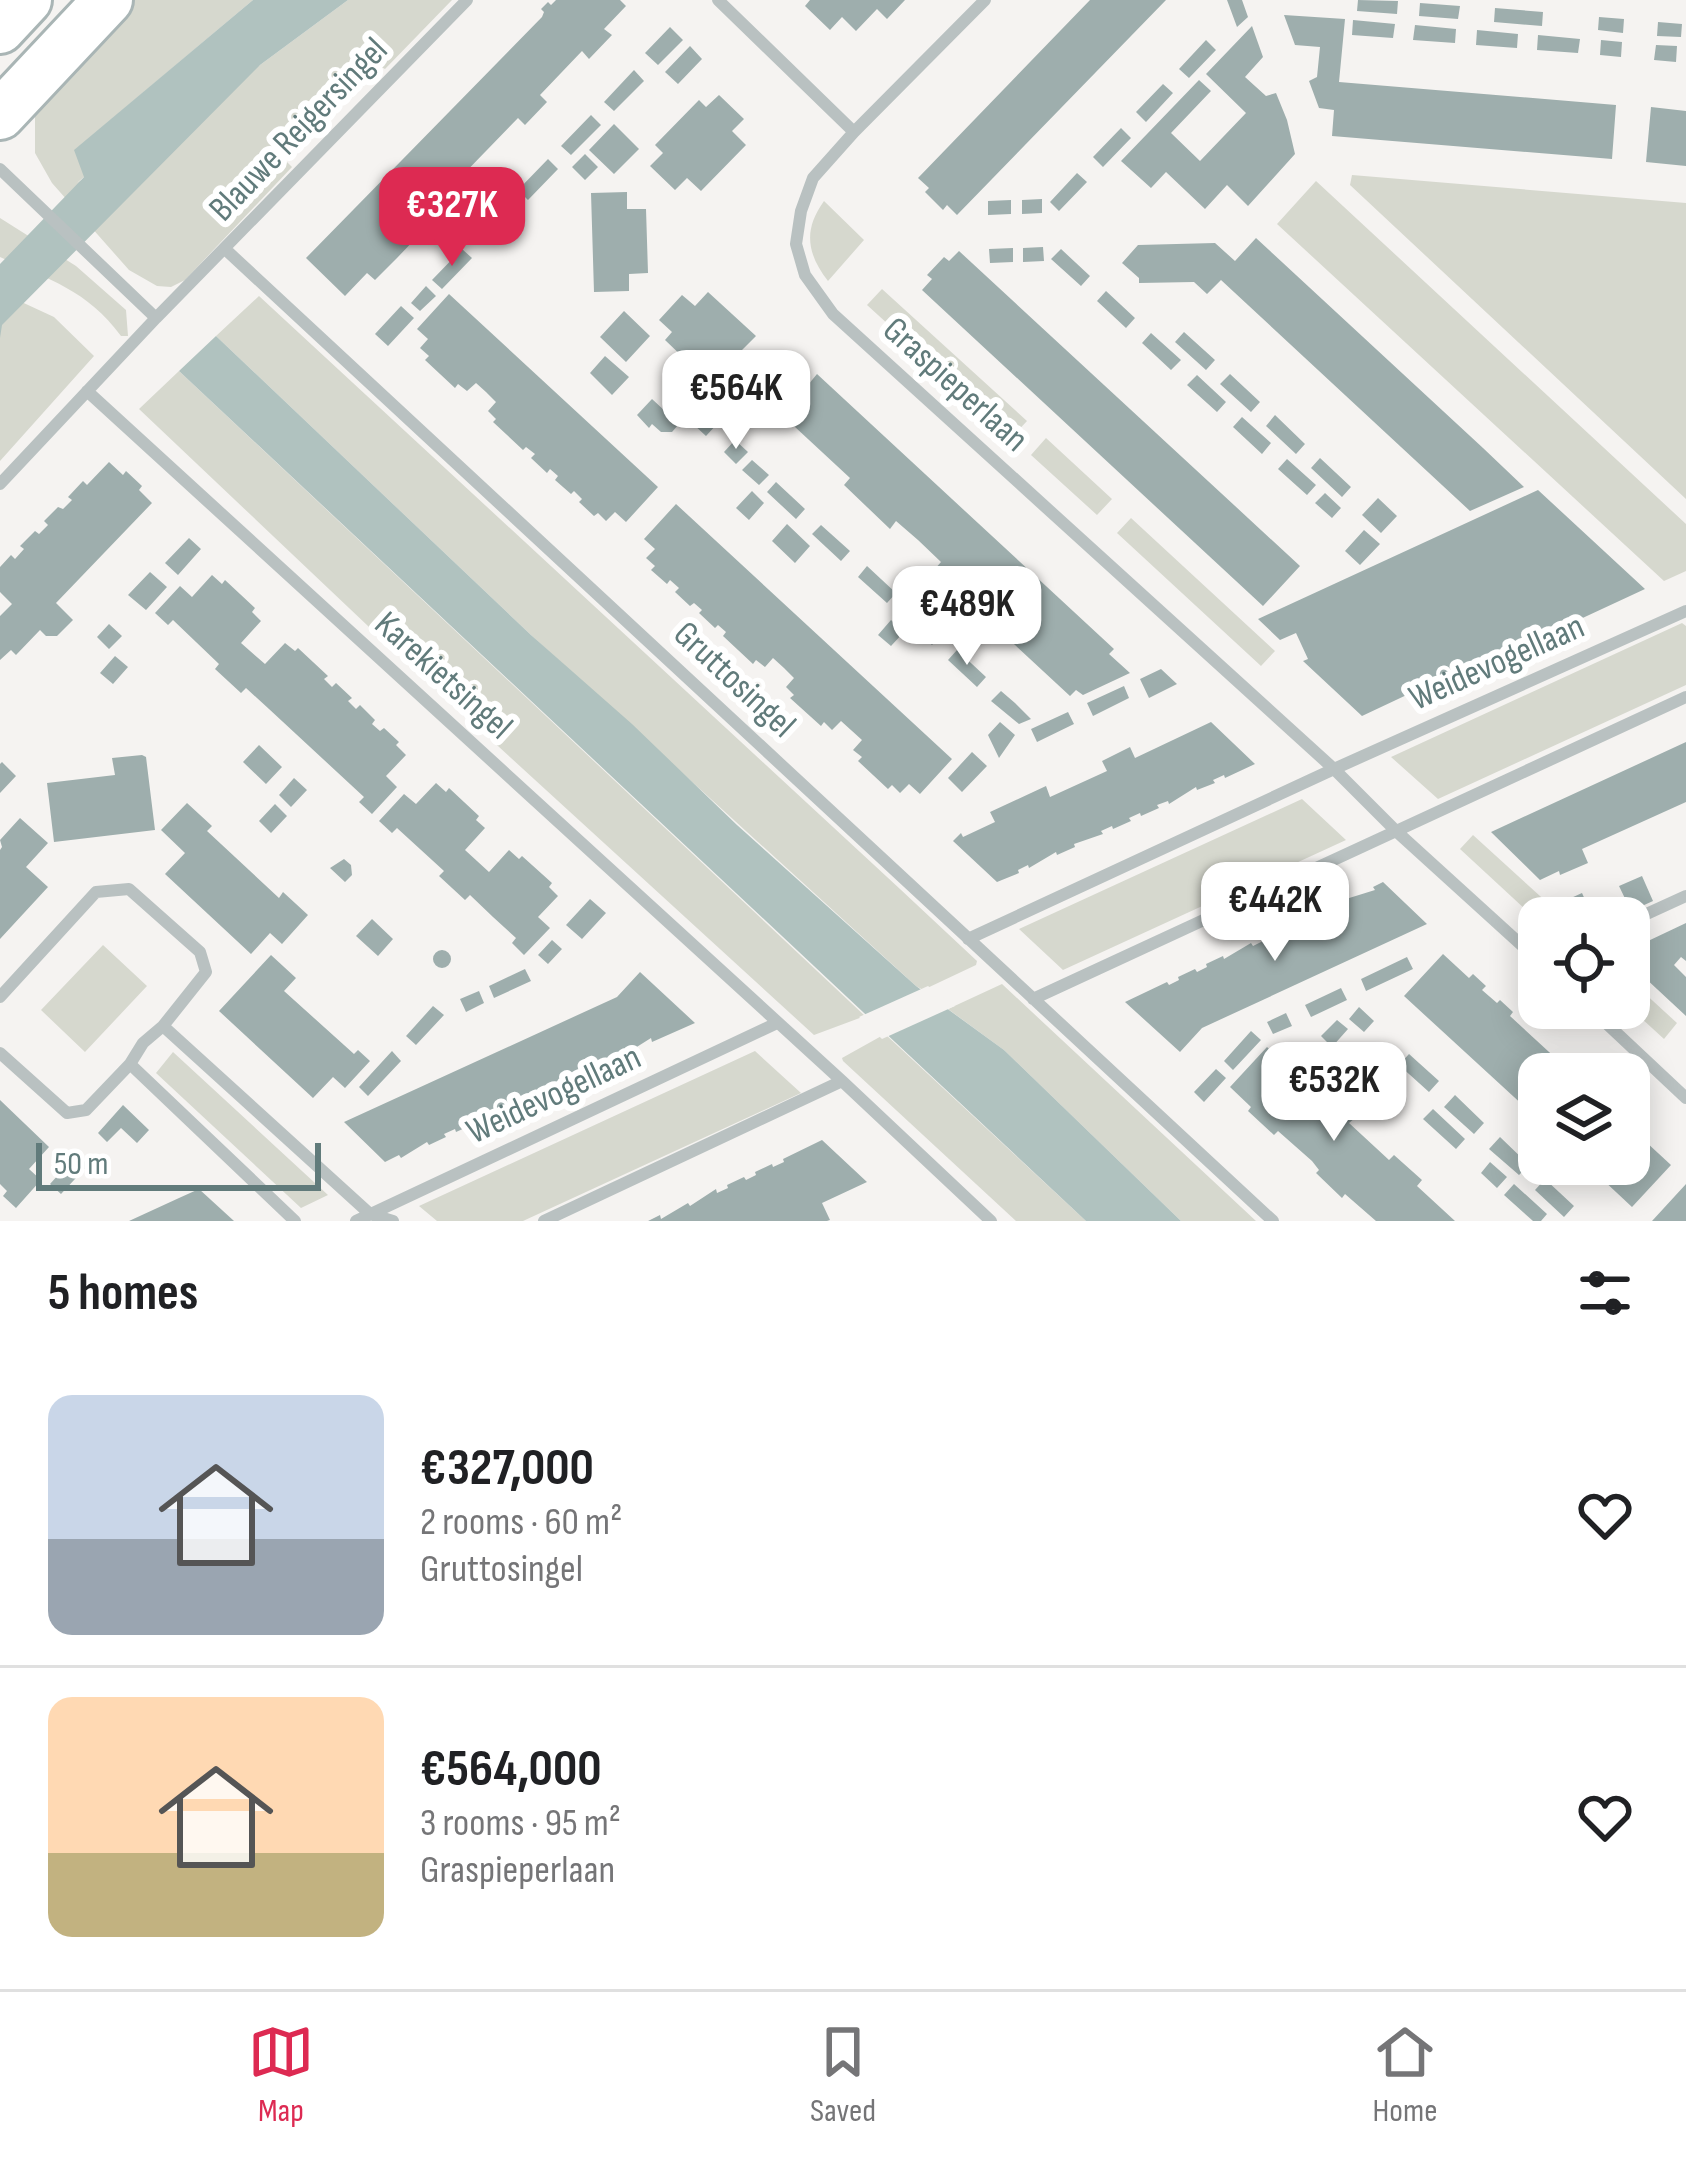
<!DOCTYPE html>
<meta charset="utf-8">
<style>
:root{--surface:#fff;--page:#f6f6f6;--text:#202124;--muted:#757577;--line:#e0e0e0;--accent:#dd2a52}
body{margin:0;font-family:"Sofia Sans Condensed",sans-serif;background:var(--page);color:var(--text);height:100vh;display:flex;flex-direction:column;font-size:45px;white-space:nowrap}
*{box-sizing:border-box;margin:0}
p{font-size:39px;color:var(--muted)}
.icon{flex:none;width:66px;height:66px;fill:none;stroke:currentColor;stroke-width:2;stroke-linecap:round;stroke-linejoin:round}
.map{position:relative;height:1221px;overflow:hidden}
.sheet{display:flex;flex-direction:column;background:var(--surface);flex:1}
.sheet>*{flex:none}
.fabs{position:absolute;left:1518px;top:897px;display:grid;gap:24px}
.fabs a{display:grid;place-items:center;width:132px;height:132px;border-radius:24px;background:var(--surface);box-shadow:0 6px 30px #0003;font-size:60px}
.scale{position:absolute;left:36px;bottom:30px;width:285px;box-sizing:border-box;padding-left:12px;border:6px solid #617b7b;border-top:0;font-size:33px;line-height:42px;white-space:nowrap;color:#617b7b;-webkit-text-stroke:9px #fff;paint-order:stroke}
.price{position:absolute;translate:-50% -102px;padding:0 27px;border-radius:24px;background:#fff;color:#222;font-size:39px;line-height:78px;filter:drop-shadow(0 3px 6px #0008)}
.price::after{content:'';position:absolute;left:50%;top:72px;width:36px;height:27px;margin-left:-18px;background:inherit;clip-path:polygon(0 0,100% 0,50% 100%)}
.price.selected{background:var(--accent);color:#fff}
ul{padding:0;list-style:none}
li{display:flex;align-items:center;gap:36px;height:300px;padding:0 48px}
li+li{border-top:3px solid var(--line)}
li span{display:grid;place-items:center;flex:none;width:336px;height:240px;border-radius:24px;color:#555}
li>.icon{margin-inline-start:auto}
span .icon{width:144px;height:144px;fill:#fffc;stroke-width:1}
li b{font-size:51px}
h2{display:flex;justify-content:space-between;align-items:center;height:144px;padding:0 48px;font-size:51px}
.tab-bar{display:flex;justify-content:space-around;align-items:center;height:168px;border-top:3px solid var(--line);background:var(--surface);font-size:33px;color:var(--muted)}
.tab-bar a{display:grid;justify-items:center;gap:6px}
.tab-bar .selected{color:var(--accent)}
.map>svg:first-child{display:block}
</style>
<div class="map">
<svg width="1686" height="1221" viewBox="0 0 1686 1221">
<rect width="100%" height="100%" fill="#f5f3f1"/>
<path fill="#d6d8ce" d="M121 0H253L75 150 85 176 77 183 260 65 348 0H452L385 69 374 63 280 155 292 167 185 280 171 287 157 286 129 270 52 183 35 153V110Z
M1352 175 1686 203V499L1350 185Z
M1316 181 1686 524V571L1664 581 1277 224Z
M824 201 864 240 828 281C807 254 803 230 824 201Z
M0 218 76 266 126 310 128 336H121C87 290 50 280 0 257Z
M882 289 1027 421 1012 437 867 305Z
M0 292 54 317 94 356 0 461Z
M259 296 900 889 977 961 976 965 923 990 916 986 531 635 216 336Z
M179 371 865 1016 814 1035 406 662 139 409Z
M1046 438 1112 499 1097 515 1031 455Z
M1131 518 1275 651 1261 666 1117 533Z
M1682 623 1686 626V685L1438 799 1391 757Z
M1302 799 1346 840 1063 970 1019 929Z
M1473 835 1562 916 1560 918H1539V922L1460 849Z
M103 945 147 986 85 1052 41 1010Z
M1629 979 1677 1023 1664 1039 1629 1007Z
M1002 984 1256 1221H1181L1004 1050 948 1009Z
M885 1034 1086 1221H1016L843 1061 842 1058Z
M755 1051 801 1093 523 1221H437L419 1206Z
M173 1052 328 1195 301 1208 156 1073Z"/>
<path fill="#b0c2bf" d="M253 0H348L260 65 2 325 0 338V264L84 177 74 150Z
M216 336 531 635 632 724 737 825 916 986 1004 1050 1181 1221H1086L179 371Z"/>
<path fill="#f5f3f1" d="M928 986 955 1006 882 1039 859 1017Z"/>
<path fill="#9eaead" d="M556 0H620L626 6 604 29 612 35 589 59 582 51 540 95 547 102 525 125 518 118 454 184 461 191 397 258 375 280 367 273 345 296 306 258 542 17 544 12 541 9 548 2 551 5Z
M810 0H905L887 19 877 9 856 31 842 17 830 30 805 6Z
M1090 0H1166L957 215 947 205 943 210 925 192 929 188 918 178Z
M1227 0H1242L1248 17 1237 27Z
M1358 0 1398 1 1397 14 1357 11Z
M1420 3 1460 6 1458 19 1419 16Z
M1495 8 1543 12 1542 26 1494 22Z
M1284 15 1345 19 1339 82 1616 105 1612 159 1332 136 1334 110 1319 108 1309 81 1317 77 1320 47 1295 45Z
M1599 17 1624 19 1623 33 1598 30Z
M1353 20 1395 24 1393 38 1352 35Z
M1658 22 1682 24 1681 37 1657 36Z
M1415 25 1456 29 1455 43 1413 40Z
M1252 26 1263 57 1245 77 1266 96 1276 93 1287 120 1295 154 1248 206 1227 185 1205 209 1166 172 1151 188 1121 161 1199 80 1211 91 1171 133 1200 161 1246 113 1206 74Z
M670 27 683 40 658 65 645 53Z
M1477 30 1518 34 1517 48 1476 45Z
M1538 35 1580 39 1578 53 1537 50Z
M1206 40 1216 50 1189 78 1179 69Z
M1601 40 1622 42 1621 57 1600 55Z
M1656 45 1677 46 1676 62 1654 60Z
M690 46 702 59 678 84 665 72Z
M634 70 644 81 614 111 604 102Z
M1163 84 1173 93 1146 122 1136 112Z
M719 95 744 119 732 131 746 145 701 191 687 178 675 190 650 166 663 153 655 145 699 100 706 107Z
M1651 107 1686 111V166L1646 162Z
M591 115 601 125 571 155 561 146Z
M614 124 639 149 614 174 589 150Z
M1121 128 1131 138 1103 167 1093 157Z
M585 154 598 167 585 180 572 167Z
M548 159 558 169 528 200 518 190Z
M1077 173 1087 182 1059 211 1050 202Z
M627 192V209H646L648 273 629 274V291L594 292 591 193Z
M1042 199V213L1022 214V200Z
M1011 200V214L988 215V201Z
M505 204 515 214 484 245 474 235Z
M1256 238 1483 448 1524 487 1470 511 1221 280 1207 294 1194 282 1139 283V278L1122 263 1138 245 1215 243 1235 261Z
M1043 247 1044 261 1023 262V248Z
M1013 248V262L990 263 989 249Z
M462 249 472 258 442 289 432 280Z
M1061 249 1090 276 1081 286 1051 259Z
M959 251 1300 566 1263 606 922 290 932 279 927 275 944 257 949 261Z
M426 286 436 296 420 311 411 303Z
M1106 291 1135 318 1126 328 1097 301Z
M708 292 756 336 742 350 755 362 731 388 718 375 711 383 688 362 665 340 672 332 659 320 682 295 695 306Z
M449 294 658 487 626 522 615 512 606 521 598 513 594 516 579 502 582 499 574 491 571 494 555 480 558 476 550 469 547 473 531 458 535 454 526 447 523 450 493 422 496 419 488 411 496 402 486 392 476 383 467 391 458 384 455 388 425 360 429 356 420 348 428 339 417 329Z
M401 306 414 318 388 346 375 334Z
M624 311 650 336 626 362 600 337Z
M1184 332 1215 360 1206 370 1175 342Z
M1151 333 1181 360 1171 370 1142 343Z
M605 356 629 377 612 395 590 373Z
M817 374 1114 649 1109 654 1130 673 1083 695 1076 690 1070 696 1001 632 1008 625 986 604 964 584 957 591 934 570 941 562 918 540 896 521 890 529 844 485 850 478 781 414 790 403 786 399 803 381 808 385Z
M1230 374 1260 402 1251 412 1220 384Z
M1197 375 1226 402 1217 412 1187 385Z
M716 398 730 410 706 436 693 424Z
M652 399 679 424 672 432H661L652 424 649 428 637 415Z
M1275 415 1305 444 1296 454 1266 426Z
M1242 417 1271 443 1262 454 1233 427Z
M735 440 748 452 736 464 724 452Z
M1320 458 1351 487 1342 497 1311 468Z
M1287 459 1316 485 1307 495 1278 469Z
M752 460 769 475 759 485 742 470Z
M109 462 123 475 126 471 142 486 139 490 152 503 56 603 73 620 57 636H46L40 630 16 655 11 650 0 660V616L12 604 0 592V567L11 555 15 559 24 549 20 546 35 531 39 534 48 525 44 521 58 507 63 509 72 500 68 497 83 481 87 485Z
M776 482 805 509 796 519 767 492Z
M1538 490 1645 589 1574 622 1573 618 1555 625 1362 716 1303 661 1308 659 1296 633 1280 640 1258 619Z
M752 491 764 503 749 520 736 508Z
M1325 493 1341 508 1332 518 1315 503Z
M1378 498 1397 516 1381 533 1362 515Z
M676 504 952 759 920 794 909 784 900 793 892 785 888 789 858 761 862 757 853 750 862 740 841 721 832 730 824 722 821 726 790 698 794 695 786 687 794 678 784 668 773 658 765 667 756 660 753 664 723 636 726 632 718 625 715 628 699 613 702 610 694 603 690 606 675 592 679 588 670 580 667 584 651 570 655 566 646 558 655 549 644 539Z
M787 524 810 546 795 563 772 541Z
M821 525 850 551 841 561 812 534Z
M1364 530 1380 544 1360 565 1345 551Z
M189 538 201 549 178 575 165 563Z
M867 566 896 593 887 603 858 577Z
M150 572 167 587 146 610 128 595Z
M212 575 222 584 225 580 255 608 252 612 261 621 241 643 265 664 285 643 295 651 298 648 328 676 324 679 332 687 336 683 352 698 348 701 356 709 360 705 375 720 372 724 380 731 384 728 399 742 396 745 406 755 386 776 397 787 372 814 359 802 364 797 269 709 246 688 241 693 215 669 219 664 173 620 168 625 155 613 180 586 192 597Z
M912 608 941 635 932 645 903 618Z
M891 620 904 632 891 646 878 635Z
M109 624 122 636 109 649 97 637Z
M957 650 986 677 977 687 948 660Z
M115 656 128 667 113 684 100 673Z
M1161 669 1177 684 1149 698 1140 679Z
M1124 686 1129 698 1093 716 1087 703Z
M1001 691 1015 703 1031 719 1019 724 991 701Z
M1068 712 1074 724 1037 742 1031 729Z
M1000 722 1015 735 999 758 988 735Z
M1211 722 1255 764 1225 778 1224 775 1213 780 1215 783 1197 790 1196 787 1169 804 1168 801 1157 805 1159 808 1141 816 1140 813 1129 818 1131 821 1113 829 1112 826 1101 831 1103 834 1074 844 1075 847 1057 855 1056 852 1029 868 1028 865 1018 870 1019 873 997 882 953 841 961 833 963 837 995 822 990 812 1046 786 1050 797 1107 771 1102 761 1130 747 1135 758Z
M1686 742V802L1582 849 1588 863 1560 875 1559 871 1540 880 1491 832Z
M259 745 282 767 266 784 243 762Z
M972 752 987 766 962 792 948 778Z
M142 755 146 757 155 830 54 842 47 783 115 775 112 758Z
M2 762 16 776 0 793V764Z
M294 778 307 790 291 807 279 795Z
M436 783 446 792 449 788 479 816 476 820 485 828 465 850 489 872 509 850 519 859 522 856 552 883 549 887 558 896 538 917 550 928 524 955 512 943 516 938 493 917 470 895 465 900 439 876 444 871 397 828 392 833 379 821 404 794 416 804Z
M187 803 212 826 207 831 279 898 283 892 308 915 282 944 270 933 251 954 165 874 185 853 161 830Z
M275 804 287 816 271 833 259 821Z
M20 818 48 843 26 867 48 887 0 939V850L2 847 0 840Z
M344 859 351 865 352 875 345 882 330 868Z
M1642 876 1653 901 1631 911 1619 886Z
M1383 882 1427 924 1202 1028 1180 1052 1125 1002 1167 982 1169 985 1179 980 1178 977 1195 969 1197 972 1207 967 1206 964 1223 956 1224 959 1251 943 1253 946 1263 941 1262 939 1279 931 1280 933 1307 917 1309 920 1335 905 1336 908 1347 903 1346 899 1375 890 1373 887Z
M1582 893 1592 915 1586 918H1582L1571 898Z
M590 899 606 913 582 939 566 925Z
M372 919 393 939 378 956 356 936Z
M1686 923V961L1681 957 1674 965 1686 977V1016L1629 963V950Z
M552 940 562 949 548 964 538 955Z
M433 959a9 9 0 1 1 18 0a9 9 0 1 1-18 0Z
M1443 954 1469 978 1473 974 1486 986 1482 990 1497 1003 1500 1000 1513 1012 1510 1016 1573 1074H1539V1120L1404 996Z
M271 955 296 978 284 991 354 1054 358 1050 370 1061 345 1088 333 1077 313 1098 219 1011Z
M1407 957 1413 969 1366 991 1361 979Z
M525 969 531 981 494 998 489 986Z
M640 972 695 1023 652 1042 651 1038 624 1055 623 1052 596 1068 595 1064 568 1080 567 1078 556 1082 558 1085 541 1094 539 1090 512 1106 511 1103 485 1119 483 1116 472 1121 474 1124 456 1132 455 1129 444 1134 446 1137 429 1145 427 1142 401 1158 399 1155 385 1162 344 1122 617 997Z
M1341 988 1347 1000 1311 1017 1305 1005Z
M479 991 484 1003 466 1012 460 999Z
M433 1006 444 1015 416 1045 406 1036Z
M1359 1007 1374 1021 1364 1032 1349 1019Z
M1286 1013 1292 1026 1273 1034 1267 1022Z
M1337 1020 1348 1029 1332 1047 1321 1036Z
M1251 1031 1261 1040 1233 1070 1224 1061Z
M1365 1046 1398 1076 1388 1087 1355 1057Z
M1267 1047 1321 1098 1327 1092 1340 1104 1355 1118 1349 1123 1389 1160 1394 1155 1422 1180 1417 1186 1455 1221H1376L1345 1194 1342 1198 1316 1173 1319 1170 1312 1161 1278 1131 1274 1135 1248 1111 1251 1107 1230 1087Z
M392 1051 401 1061 368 1096 359 1087Z
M1409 1054 1439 1081 1429 1092 1399 1065Z
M1216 1069 1226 1078 1204 1102 1194 1092Z
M1455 1095 1484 1123 1474 1134 1444 1107Z
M0 1100 49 1147 29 1169 41 1180 16 1208 3 1196 7 1191 0 1184Z
M123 1105 149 1130 137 1143 121 1128 107 1142 98 1133Z
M1433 1109 1465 1139 1456 1149 1423 1119Z
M1635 1125 1649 1137 1645 1141 1671 1165 1632 1207 1586 1164H1629V1126L1632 1129Z
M1500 1137 1529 1165 1519 1175 1489 1149Z
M822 1140 867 1182 822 1203 830 1220 827 1221H648L660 1215 661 1219 688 1203 690 1206 716 1189 717 1193 728 1188 727 1185 744 1177 746 1180 756 1175 755 1172 772 1164 773 1167 784 1162 783 1159Z
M77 1154 88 1165 61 1194 50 1184Z
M1490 1162 1507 1177 1497 1188 1481 1173Z
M1545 1179 1574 1206 1564 1217 1535 1190Z
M1514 1184 1547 1214 1541 1221H1533L1504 1195Z
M1686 1184V1221H1652Z
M199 1189 234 1221H129L179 1198Z"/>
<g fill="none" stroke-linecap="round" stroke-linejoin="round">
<defs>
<path id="secondary" d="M0 29 27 0
M0 115 108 0"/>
</defs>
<use href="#secondary" stroke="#a9b5b5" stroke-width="54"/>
<path stroke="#b9c1c1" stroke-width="12" d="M718 0 854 132 813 178 801 211 796 244 805 275 833 314 1334 769 1396 831 1539 961
M854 132 985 0
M0 169 156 318 0 484
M225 249 1273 1221
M156 318 467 0
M87 391 842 1081 991 1221
M1629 922 1686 896
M968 939 1334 769 1686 611
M0 997 96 892 129 889 200 952 206 972 163 1026 143 1043 130 1064 86 1110 67 1113 0 1053
M1033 999 1686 697
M1590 1008 1686 1098
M163 1026 370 1214 393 1221
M130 1064 295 1221
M356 1221 777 1023
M544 1221 842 1081"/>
<use href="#secondary" stroke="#fff" stroke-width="48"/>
</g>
<g text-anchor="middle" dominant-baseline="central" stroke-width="12" stroke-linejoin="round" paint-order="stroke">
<g font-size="36" fill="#617b7b" stroke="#fff">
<text transform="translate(299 130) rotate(-46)">Blauwe Reigersingel</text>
<text transform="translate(955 385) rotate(42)">Graspieperlaan</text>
<text transform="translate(1497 663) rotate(-24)">Weidevogellaan</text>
<text transform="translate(443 676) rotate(42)">Karekietsingel</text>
<text transform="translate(734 680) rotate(43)">Gruttosingel</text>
<text transform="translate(554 1095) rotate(-25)">Weidevogellaan</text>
</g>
</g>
</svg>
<div class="fabs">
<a><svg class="icon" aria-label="locate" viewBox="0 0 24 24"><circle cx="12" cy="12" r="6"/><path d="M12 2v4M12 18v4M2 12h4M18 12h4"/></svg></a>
<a><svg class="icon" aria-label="layers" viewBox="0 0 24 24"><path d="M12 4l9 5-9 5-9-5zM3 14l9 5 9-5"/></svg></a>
</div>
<div class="scale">50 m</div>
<b class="price selected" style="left:452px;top:269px">€327K</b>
<b class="price" style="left:736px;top:452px">€564K</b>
<b class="price" style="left:967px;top:668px">€489K</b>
<b class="price" style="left:1275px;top:964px">€442K</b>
<b class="price" style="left:1334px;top:1144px">€532K</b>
</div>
<section class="sheet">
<h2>5 homes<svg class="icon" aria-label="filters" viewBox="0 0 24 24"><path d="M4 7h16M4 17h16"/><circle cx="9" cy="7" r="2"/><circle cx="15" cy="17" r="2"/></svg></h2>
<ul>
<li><span style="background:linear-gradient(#c9d6e8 60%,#9aa5b1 0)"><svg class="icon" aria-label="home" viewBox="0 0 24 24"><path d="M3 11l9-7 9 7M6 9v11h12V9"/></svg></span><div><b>€327,000</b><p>2 rooms · 60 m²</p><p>Gruttosingel</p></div><svg class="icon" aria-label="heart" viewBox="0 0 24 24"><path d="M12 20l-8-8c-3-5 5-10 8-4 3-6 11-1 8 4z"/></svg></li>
<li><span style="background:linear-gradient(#ffd9b3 65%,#c2b280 0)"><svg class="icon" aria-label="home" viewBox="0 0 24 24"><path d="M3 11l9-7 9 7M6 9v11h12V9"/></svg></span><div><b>€564,000</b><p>3 rooms · 95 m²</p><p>Graspieperlaan</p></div><svg class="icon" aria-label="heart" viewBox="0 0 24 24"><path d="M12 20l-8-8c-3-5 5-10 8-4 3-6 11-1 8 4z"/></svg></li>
</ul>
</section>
<nav class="tab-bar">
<a class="selected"><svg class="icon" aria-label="map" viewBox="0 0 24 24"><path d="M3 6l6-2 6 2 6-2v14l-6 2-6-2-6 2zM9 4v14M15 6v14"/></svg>Map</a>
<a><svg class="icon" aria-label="saved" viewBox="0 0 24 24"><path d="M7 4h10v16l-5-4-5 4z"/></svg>Saved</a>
<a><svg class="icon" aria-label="home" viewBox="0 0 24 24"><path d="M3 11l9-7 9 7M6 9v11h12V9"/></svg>Home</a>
</nav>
